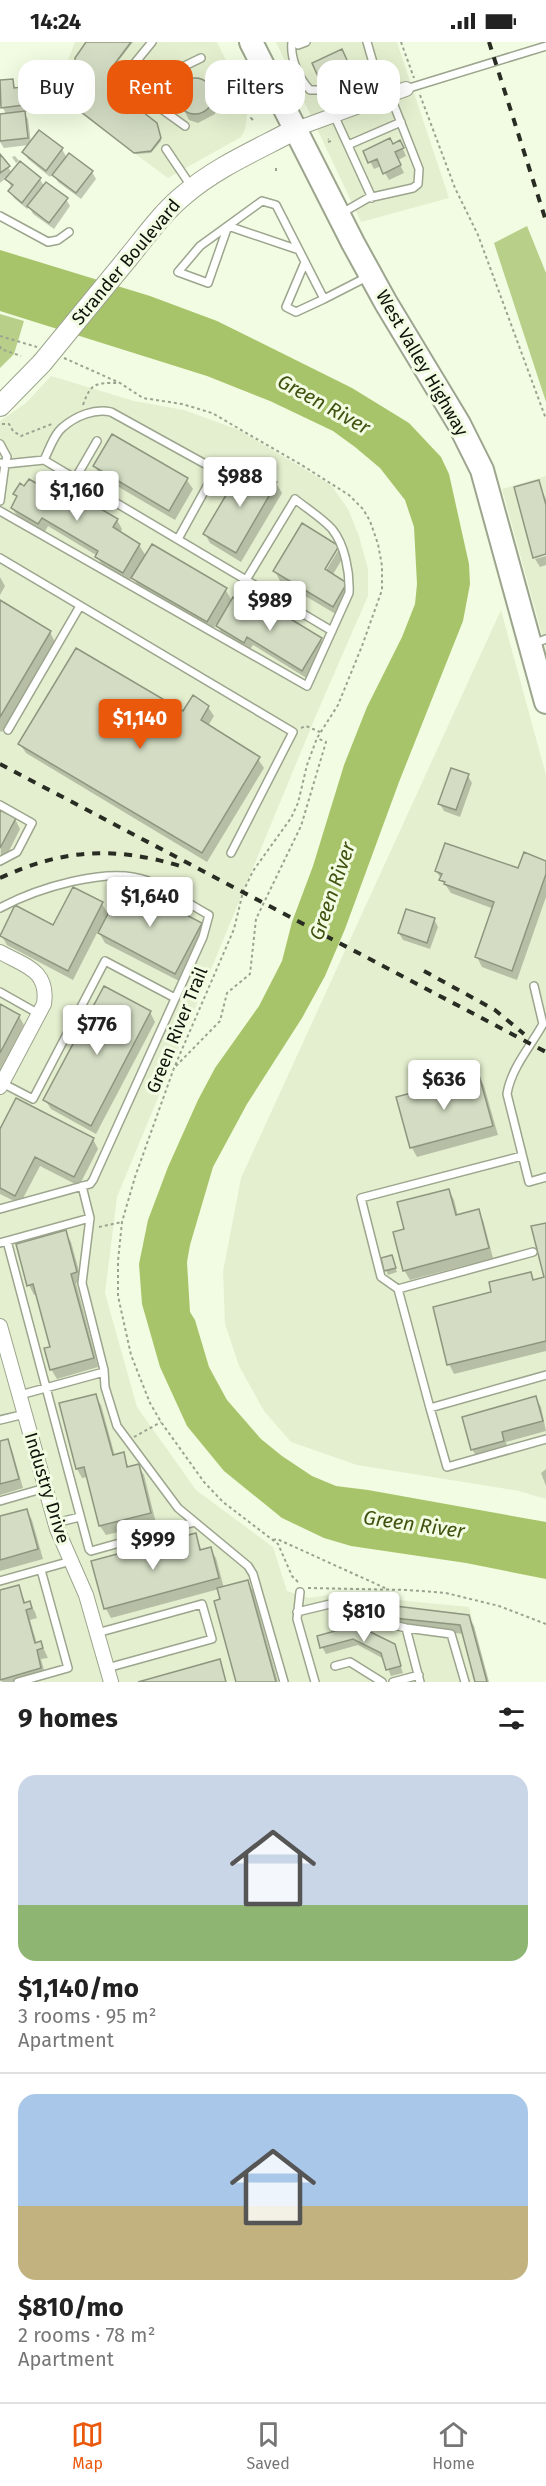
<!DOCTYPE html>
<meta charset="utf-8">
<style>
:root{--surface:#fff;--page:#f2f2f2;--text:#222;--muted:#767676;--line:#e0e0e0;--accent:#ea580c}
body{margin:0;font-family:"Fira Sans",sans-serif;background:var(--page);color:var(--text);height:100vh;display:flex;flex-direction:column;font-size:22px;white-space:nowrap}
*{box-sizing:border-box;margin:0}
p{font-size:20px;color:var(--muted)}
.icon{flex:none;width:33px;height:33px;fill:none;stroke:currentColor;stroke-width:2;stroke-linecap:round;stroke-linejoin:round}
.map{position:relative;height:1640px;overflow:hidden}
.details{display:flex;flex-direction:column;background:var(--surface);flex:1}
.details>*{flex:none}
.guide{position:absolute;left:18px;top:18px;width:510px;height:54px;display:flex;gap:12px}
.price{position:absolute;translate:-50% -51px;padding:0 14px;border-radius:6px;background:#fff;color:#222;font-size:20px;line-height:39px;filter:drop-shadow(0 2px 3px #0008)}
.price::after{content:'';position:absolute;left:50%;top:36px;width:18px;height:14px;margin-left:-9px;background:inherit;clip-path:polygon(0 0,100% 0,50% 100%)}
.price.on{background:var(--accent);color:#fff}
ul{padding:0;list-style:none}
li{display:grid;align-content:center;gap:12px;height:318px;padding:0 18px}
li+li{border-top:2px solid var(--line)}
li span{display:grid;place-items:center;height:186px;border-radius:18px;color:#555}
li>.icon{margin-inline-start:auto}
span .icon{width:108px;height:108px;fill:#fffc;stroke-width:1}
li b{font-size:26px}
h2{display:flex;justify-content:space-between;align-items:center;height:72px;padding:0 18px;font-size:26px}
.pill{padding:0 21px;border-radius:18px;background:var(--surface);box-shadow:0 6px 24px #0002;font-size:21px;line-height:54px}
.pill.on{background:var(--accent);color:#fff}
.status{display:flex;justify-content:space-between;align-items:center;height:42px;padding:0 30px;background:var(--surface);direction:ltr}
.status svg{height:16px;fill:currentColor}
.tab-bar{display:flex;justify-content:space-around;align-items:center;height:84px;border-top:2px solid var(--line);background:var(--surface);font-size:16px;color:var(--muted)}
.tab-bar a{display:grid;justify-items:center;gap:3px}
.tab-bar .on{color:var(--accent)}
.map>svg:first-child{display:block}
</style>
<div class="status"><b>14:24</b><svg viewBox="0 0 49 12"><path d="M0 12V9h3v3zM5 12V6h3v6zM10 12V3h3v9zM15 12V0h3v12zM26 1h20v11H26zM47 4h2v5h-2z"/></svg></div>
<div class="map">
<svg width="546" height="1640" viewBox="0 0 546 1640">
<rect width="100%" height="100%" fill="#f2fce2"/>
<path fill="#e4efcf" d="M75 0H217L248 64 245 88 241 95 168 136 73 66 68 18Z
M276 0H397L449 156 361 180Z
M51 334 134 359 184 368 239 388 331 443 348 467 359 494 368 527V554L317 671 117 1155 105 1251 137 1365 196 1448 273 1505 287 1549 309 1556 335 1552 469 1565 489 1640H0V379L26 361Z
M546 434V607L502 447Z
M501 568 546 733V1457L519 1449 357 1423 291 1400 264 1369 239 1324 225 1282 223 1230 241 1136Z"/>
<path fill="#b8cf8a" d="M527 184 546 231V360L494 201Z
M0 272 24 279 14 312 0 326Z"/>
<path fill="#a8c46a" d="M0 208 150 254 217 279 352 346 409 381 441 415 449 432 469 522 470 542 463 579 399 740 345 887 325 934 302 976 247 1062 213 1125 190 1203 187 1220 190 1270 195 1278 209 1325 227 1358 261 1397 282 1414 312 1434 336 1444 368 1448 546 1480V1537L466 1521 351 1504 324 1496 282 1476 224 1429 187 1384 160 1325 142 1262 139 1222 148 1178 168 1125 198 1058 215 1026 259 964 282 919 292 880 313 824 344 723 367 665 402 595 415 562 417 542 414 485 405 458 380 426 355 405 333 389 270 359 207 334 0 269Z"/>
<path fill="#0003" fill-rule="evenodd" d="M88 0H133L110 30 112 48 158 85 161 99 151 111 136 112 83 71Z
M345 16 354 35 327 47 323 40Z
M195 37 206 40 218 63 215 72 198 81 189 78 177 54 180 44Z
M12 38 16 47 21 46 25 53 27 70H24L28 77 31 101 62 107 67 116 92 130 96 137 81 157 58 140 53 131 50 135 28 117 24 110 29 103 4 106 0 100V73L6 72 2 64H0V40Z
M400 100 406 114 398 118 404 131 389 138 381 124 374 127 365 110Z
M0 114 12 131 20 121 40 137 44 144 66 157 70 164 54 187 33 172 29 164 27 167 14 156 10 149 12 146 6 136 0 141Z
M15 114 19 119 16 121 12 115Z
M113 394 187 438 193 447 175 478 100 434 95 424Z
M245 423 276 441 282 451 241 520 210 501 205 492Z
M538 440 546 457V511Z
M15 452 57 455 117 478 122 487 120 491 139 503 146 514 225 547 232 559 261 574 267 564 321 598 327 607 308 637 253 603 249 609 223 593 216 582 212 589 139 545 132 534 129 540 103 524 96 513 48 484 44 491 18 475 12 466 18 456Z
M338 505 344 514 332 534 346 542 352 552 339 574 280 539 275 529ZM335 507H339L322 535 320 533Z
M546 514V523L540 525 535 517Z
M0 535 5 544 0 553Z
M0 560 50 590 55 600 2 690 0 689Z
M208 665 214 674 208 684 258 717 264 726 207 820 26 711 20 702Z
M468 734 472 741 460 775 444 769 440 762Z
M0 770 15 777 20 787 1 825Z
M546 820V855L517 938 482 925 477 915 494 867 451 851 436 829 519 828Z
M102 862 109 873 201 882 206 892 181 940 105 901 98 889 73 938 7 903 1 893 54 885Z
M434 877 438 885 430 907 403 898 399 891Z
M0 964 19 974 24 983 0 1030Z
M150 970 155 980 96 1092 51 1067 45 1058Z
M479 1034 484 1044 498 1093 417 1115 412 1106 398 1056Z
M0 1091 93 1097 98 1107 79 1144 40 1124 20 1162 0 1152Z
M449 1148 454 1158 458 1174 478 1169 483 1178 493 1216 410 1238 404 1228 406 1188Z
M65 1190 71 1200 82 1240 76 1241 98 1325 57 1337 51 1327 52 1306 37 1252 34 1253 29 1243Z
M391 1214 397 1230 388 1233 386 1228Z
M530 1231 535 1239 546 1236V1309L454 1332 449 1322 493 1251Z
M95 1354 101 1363 115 1414 123 1412 129 1426 138 1424 144 1433 156 1481 106 1493 100 1484 88 1435 82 1436 77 1427Z
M536 1356 541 1365 546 1389 506 1400 508 1408 478 1417 472 1407Z
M7 1398 12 1408 23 1446 0 1453V1400Z
M546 1427V1444L541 1431Z
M27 1468 32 1478 43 1517 0 1529V1476Z
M195 1492 202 1509 210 1507 216 1516 224 1546 247 1539 253 1549 278 1640H237L219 1547 111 1576 106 1567 93 1520Z
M18 1545 26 1562 30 1561 35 1570 37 1576 30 1578 37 1602 41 1601 48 1616 41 1617 46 1635 29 1640H2L0 1635V1550Z
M468 1574 474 1584 489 1640H477L464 1592 401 1585 395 1575Z
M356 1584 393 1603 403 1631 391 1634 384 1617 358 1603 326 1612 322 1605Z"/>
<path fill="#d4ddc4" stroke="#8e967f" stroke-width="1.5" d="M86 0H131L110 28 112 46 157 81 161 96 151 109 134 111 80 69 75 16Z
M342 7 351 27 321 41 312 21Z
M177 54a18 18 0 1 1 36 0a18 18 0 1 1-36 0Z
M13 37 14 46 22 45 24 63 1 66 0 38Z
M25 69 28 96 0 99V72Z
M39 88 63 106 46 129 22 110Z
M390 96 393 102 400 98 404 106 395 110 401 123 383 132 377 117 368 121 363 109Z
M69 111 93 129 76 151 52 133Z
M0 112 10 124 0 131Z
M20 119 41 136 22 161 8 149 13 143 5 137Z
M46 140 68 156 49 181 27 164Z
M112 392 188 436 169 469 93 424Z
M245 421 277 440 236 511 203 492Z
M29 437 56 453 62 444 118 477 113 485 140 502 123 531 95 515 98 509 42 476 38 482 11 466 17 454 13 452 20 441 24 444Z
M539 438 546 463V512L533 516 514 445Z
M302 481 339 504 325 527 347 541 333 565 273 529Z
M152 502 227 546 207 580 131 536Z
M233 555 260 572 266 562 322 596 302 629 247 595 244 601 216 584Z
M0 558 51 589 0 675Z
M76 606 183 669 193 653 209 664 201 678 260 715 202 811 18 702Z
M451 726 469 732 456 768 438 762Z
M0 768 16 776 0 806Z
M445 801 518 826 524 810 546 819V832L512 929 475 915 494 860 444 842 445 840 439 838 442 832 435 829Z
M124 841 202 881 175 932 98 891Z
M73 845 103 860 68 929 0 894 15 863 53 883Z
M406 867 435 876 427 901 398 891Z
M104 944 151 969 91 1084 43 1058Z
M0 962 20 973 0 1011Z
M479 1033 493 1084 410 1106 396 1055Z
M16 1056 94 1096 74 1135 35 1115 15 1154 0 1146V1087Z
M449 1147 456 1173 479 1167 489 1206 403 1229 393 1190 404 1187 397 1160Z
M546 1181V1299L447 1323 433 1265 491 1250 489 1240 531 1230 533 1238 544 1235 531 1184Z
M66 1188 77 1230 71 1232 94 1316 50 1328 44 1306 50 1305 33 1242 27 1244 16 1202Z
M392 1213 396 1226 384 1229 381 1216Z
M96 1352 113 1413 124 1410 127 1425 139 1422 151 1471 99 1484 84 1425 76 1427 59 1361Z
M536 1354 543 1379 502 1390 504 1399 471 1408 462 1375Z
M8 1397 19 1437 0 1442V1399Z
M27 1467 38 1507 0 1518V1474Z
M196 1491 200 1508 211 1505 219 1536 104 1567 91 1519Z
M248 1538 276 1640H236L214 1559 220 1557 217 1546Z
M19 1543 24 1561 30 1559 32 1566 26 1568 35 1601 41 1599 43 1606 37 1608 41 1626 0 1638V1548Z
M395 1564 469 1573 487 1640H475L460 1583 394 1576Z
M356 1583 395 1602 401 1624 386 1628 381 1611 353 1597 320 1606 317 1594Z
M220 1617 226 1640H138Z"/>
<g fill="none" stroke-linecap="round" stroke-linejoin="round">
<defs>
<path id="lane" d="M152 0 125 33V41L185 84
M292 0C290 16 299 37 310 48H321L374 23
M297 0 298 3 306 0
M367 0 383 55
M406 47 546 4
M146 56 166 33 201 16
M334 73 372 156
M348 103 401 80
M166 107 191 144
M342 171 368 156 413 146 418 142 419 127 390 53
M0 174 48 200 58 198 69 190
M299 208 228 184 208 241 178 230 200 204 262 159 276 163 324 257 367 235
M305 220 286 265 296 270 324 257
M0 402 7 415 5 422 0 421
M44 418C49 408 54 392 63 385 76 374 95 366 111 370L216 428 178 497
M75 437 97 399
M0 459 5 422 44 418 332 589
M0 469 307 644 349 551C350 531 345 503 332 487 322 476 306 466 295 457L246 538
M0 516 293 690 231 811
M533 602 546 597
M8 688 80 564
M0 763 32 781 17 810 0 819
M0 866C35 847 109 823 148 839 169 848 189 862 209 873L203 895 93 1138 90 1142 0 1167
M534 944 543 982C531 1004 511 1026 507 1052L529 1140 546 1135
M0 950 39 972
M2 1041 33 1057 105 919 175 956
M82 1144 90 1176 82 1241 104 1328 105 1345 117 1384 178 1466 248 1524 253 1532 284 1640
M7 1199 89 1507 91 1509 195 1480
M0 1201 90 1176
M533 1210 398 1247 430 1366 546 1333
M398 1247 381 1235 361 1156 522 1114
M20 1353 104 1330
M430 1366 447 1425 546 1397
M0 1378 25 1372
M0 1459 45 1446
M55 1481 80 1475
M0 1539 71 1519
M300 1550 297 1577 315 1640
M297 1570 330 1562 369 1577 406 1586 451 1592 465 1640
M406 1586 420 1640
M97 1591 202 1562 212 1597 107 1626
M335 1624 350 1620 382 1640
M18 1640 68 1626 41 1528
M393 1640 419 1633"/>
<path id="street" d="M296 87 406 47
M0 910C25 924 49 928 44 962L0 1045
M0 1284 57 1487 86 1553 111 1640"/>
<path id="secondary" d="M128 216C146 194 162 171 184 153 216 125 259 107 296 87
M0 364 42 321"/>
<path id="primary" d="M251 0 353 201 386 261 459 382 482 428 546 660"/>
</defs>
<use href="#lane" stroke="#9ca58d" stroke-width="10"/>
<use href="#street" stroke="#9ca58d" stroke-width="16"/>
<use href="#secondary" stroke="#9ca58d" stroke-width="22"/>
<use href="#primary" stroke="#9ca58d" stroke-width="26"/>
<path stroke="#9ba390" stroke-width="2" stroke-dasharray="3 3" stroke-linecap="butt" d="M401 0 414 36
M420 53 455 146 478 193 546 377
M302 57 303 59
M253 78 251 76H254
M328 100 331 99 328 97
M276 126V129L278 127
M0 294 37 305
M0 304 1 307 21 314
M64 316 120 341 143 356 182 362 212 371 300 422 349 453 363 467 370 479 378 502 382 524V548L362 604 338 663 317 696 307 723 298 761 291 776 253 829 243 850 234 887 174 1026 135 1135 122 1180 118 1219V1254L131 1313 150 1361 161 1380 204 1440 223 1460 278 1502 292 1534 298 1540
M83 363C91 340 96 341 119 341
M2 382H9L13 389 21 394 52 382
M301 686 306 684 320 690
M176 1024 220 979 227 951 250 932 256 877 301 784 326 700 317 696
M99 1185 122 1180
M134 1395 161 1380
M273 1498 277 1497 385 1546
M308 1546 408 1548 446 1551 499 1564 546 1582"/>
<use href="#lane" stroke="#fff" stroke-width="7"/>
<use href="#street" stroke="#fff" stroke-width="14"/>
<use href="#secondary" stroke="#fff" stroke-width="20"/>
<use href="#primary" stroke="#fff" stroke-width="22"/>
<path stroke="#282c22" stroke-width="4" stroke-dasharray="8 8" stroke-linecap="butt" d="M489 0 546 179
M0 722 546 1010
M0 836C63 807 114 804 180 824
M424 929 495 968 524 992"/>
<defs>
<path id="secondary-bridge" d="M42 321 128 216"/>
</defs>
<use href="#secondary-bridge" stroke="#9ca58d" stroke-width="22" stroke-linecap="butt"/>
<use href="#secondary-bridge" stroke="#fff" stroke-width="20"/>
</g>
<g text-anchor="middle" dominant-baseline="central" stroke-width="6" stroke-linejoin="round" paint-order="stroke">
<g font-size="18" fill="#0f120a" stroke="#f2fce2">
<text transform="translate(126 220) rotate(-50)">Strander Boulevard</text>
<text transform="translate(422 321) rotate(60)">West Valley Highway</text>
<text transform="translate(177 988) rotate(-68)">Green River Trail</text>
<text transform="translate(47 1446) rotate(73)">Industry Drive</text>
</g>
<g font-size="20" font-style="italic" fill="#415210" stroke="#f2fce2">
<text transform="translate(324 362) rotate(29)">Green River</text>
<text transform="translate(332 849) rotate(-71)">Green River</text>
<text transform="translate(414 1482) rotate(8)">Green River</text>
</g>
</g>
</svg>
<b class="price" style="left:240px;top:466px">$988</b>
<b class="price" style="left:77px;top:480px">$1,160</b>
<b class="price" style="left:270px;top:590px">$989</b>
<b class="price on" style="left:140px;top:708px">$1,140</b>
<b class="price" style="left:150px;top:886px">$1,640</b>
<b class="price" style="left:97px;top:1014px">$776</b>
<b class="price" style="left:444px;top:1069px">$636</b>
<b class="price" style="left:153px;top:1529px">$999</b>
<b class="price" style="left:364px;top:1601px">$810</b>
<div class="guide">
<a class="pill">Buy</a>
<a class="pill on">Rent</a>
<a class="pill">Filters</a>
<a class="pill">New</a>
</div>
</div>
<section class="details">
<h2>9 homes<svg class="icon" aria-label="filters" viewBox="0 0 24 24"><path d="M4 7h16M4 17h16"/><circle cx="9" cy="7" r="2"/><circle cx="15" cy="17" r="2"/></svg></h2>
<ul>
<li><span style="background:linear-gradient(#c9d6e8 70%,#8fb573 0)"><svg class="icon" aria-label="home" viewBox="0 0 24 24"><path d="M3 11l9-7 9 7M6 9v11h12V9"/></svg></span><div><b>$1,140/mo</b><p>3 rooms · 95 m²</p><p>Apartment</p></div></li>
<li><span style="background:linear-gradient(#a9c7e8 60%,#c2b280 0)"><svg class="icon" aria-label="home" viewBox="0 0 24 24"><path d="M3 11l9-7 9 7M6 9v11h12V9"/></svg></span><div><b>$810/mo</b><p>2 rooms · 78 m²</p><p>Apartment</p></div></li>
</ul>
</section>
<nav class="tab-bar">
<a class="on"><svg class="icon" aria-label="map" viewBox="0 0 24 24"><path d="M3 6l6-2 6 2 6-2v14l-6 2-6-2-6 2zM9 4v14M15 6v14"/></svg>Map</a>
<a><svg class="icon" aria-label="saved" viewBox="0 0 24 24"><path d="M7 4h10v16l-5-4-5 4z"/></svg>Saved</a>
<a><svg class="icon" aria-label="home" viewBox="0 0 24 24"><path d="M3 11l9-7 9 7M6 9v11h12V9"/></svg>Home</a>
</nav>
